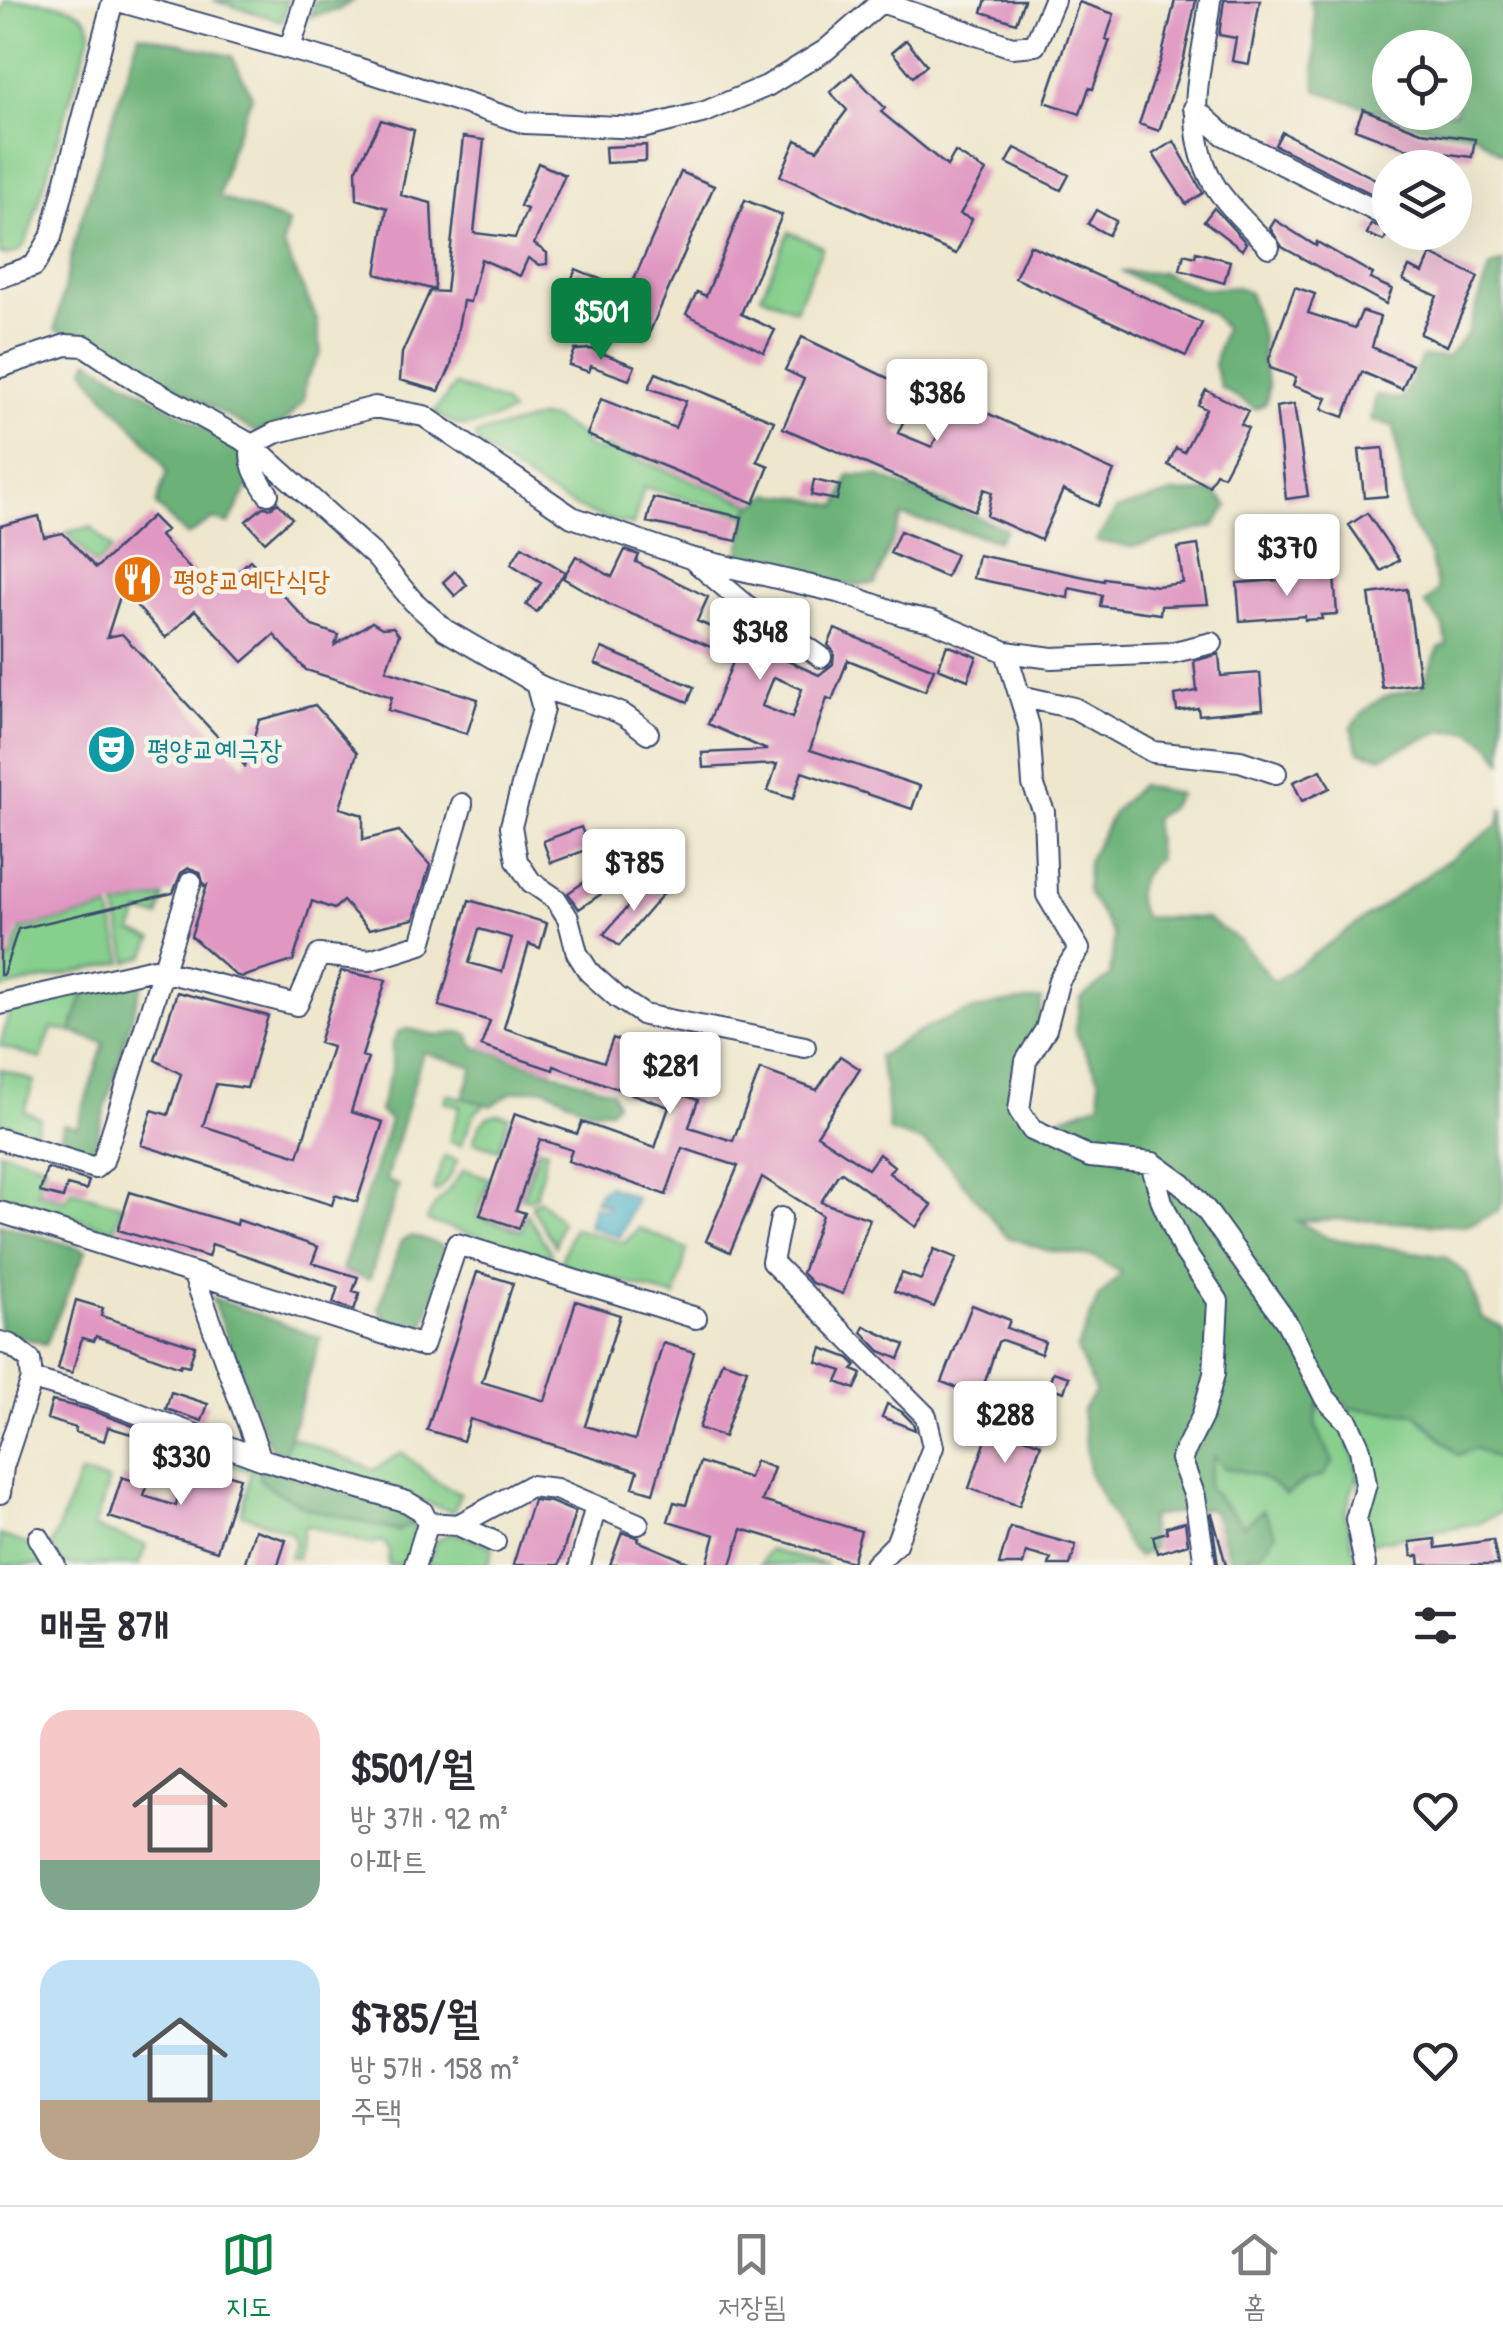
<!DOCTYPE html>
<html lang="ko">
<meta charset="utf-8">
<style>
:root{--surface:#fff;--page:#f2f2f3;--text:#2b2b33;--muted:#7c7c81;--line:#e1e1e2;--accent:#0b8043}
body{margin:0;font-family:"Patrick Hand","Poor Story",sans-serif;background:var(--page);color:var(--text);height:100vh;display:flex;flex-direction:column;font-size:38px;white-space:nowrap}
*{box-sizing:border-box;margin:0}
p{font-size:32px;color:var(--muted)}
.icon{flex:none;width:55px;height:55px;fill:none;stroke:currentColor;stroke-width:2;stroke-linecap:round;stroke-linejoin:round}
.map{position:relative;height:1565px;overflow:hidden}
.drawer{display:flex;flex-direction:column;background:var(--surface);flex:1}
.drawer>*{flex:none}
.buttons{position:absolute;left:1372px;top:30px;display:grid;gap:20px}
.buttons a{display:grid;place-items:center;width:100px;height:100px;border-radius:50%;background:var(--surface);box-shadow:0 10px 40px #0002;font-size:50px}
.price{position:absolute;translate:-50% -85px;padding:0 22px;border-radius:10px;background:#fff;color:#222;font-size:32px;line-height:65px;filter:drop-shadow(0 2px 5px #0008)}
.price::after{content:'';position:absolute;left:50%;top:60px;width:30px;height:22px;margin-left:-15px;background:inherit;clip-path:polygon(0 0,100% 0,50% 100%)}
.price.on{background:var(--accent);color:#fff}
ul{padding:0;list-style:none}
li{display:flex;align-items:center;gap:30px;height:250px;padding:0 40px}
li span{display:grid;place-items:center;flex:none;width:280px;height:200px;border-radius:30px;color:#555}
li>.icon{margin-inline-start:auto}
span .icon{width:120px;height:120px;fill:#fffc;stroke-width:1}
li b{font-size:42px}
h2{display:flex;justify-content:space-between;align-items:center;height:120px;padding:0 40px;font-size:42px}
.menu{display:flex;justify-content:space-around;align-items:center;height:140px;border-top:2px solid var(--line);background:var(--surface);font-size:28px;color:var(--muted)}
.menu a{display:grid;justify-items:center;gap:5px}
.menu .on{color:var(--accent)}
.map>svg:first-child{display:block}
</style>
<div class="map">
<svg width="1503" height="1565" viewBox="0 0 1503 1565">
<rect width="100%" height="100%" fill="#f7f3e8"/>
<filter id="ink" filterUnits="userSpaceOnUse"><feTurbulence type="fractalNoise" baseFrequency=".01" numOctaves="2"/><feDisplacementMap in="SourceGraphic" scale="20" xChannelSelector="R" yChannelSelector="G"/><feConvolveMatrix kernelMatrix="1 2 1 2 8 2 1 2 1" color-interpolation-filters="sRGB"/></filter>
<filter id="wash" filterUnits="userSpaceOnUse"><feTurbulence type="fractalNoise" baseFrequency=".0048" numOctaves="4" result="noise"/><feDisplacementMap in="SourceGraphic" scale="40" xChannelSelector="R" yChannelSelector="G"/><feGaussianBlur stdDeviation="2.25" result="paint"/><feColorMatrix in="noise" values="0 0 0 0 0 0 0 0 0 0 0 0 0 0 0 0 0 1.4 0 .05"/><feComposite in="paint" operator="in"/></filter>
<g filter="url(#wash)">
<rect width="100%" height="100%" fill="#eee7cd"/>
<path fill="#86cf8c" stroke="#507f75" stroke-width="2.5" d="M5 0C31 0 88 0 91 31L27 240C21 252 14 256 0 254V17Z
M213 0H288L282 21Z
M789 232 823 247 795 310 761 295Z
M455 385 502 402 511 413C476 424 466 436 434 412Z
M538 418H551L585 438 584 444 600 452 604 446 757 506 749 509 747 516 644 487 633 525C574 516 527 479 479 446L475 435Z
M91 527 112 549 96 565 67 532Z
M164 897 159 917 139 913 132 932 153 939 145 956 128 962 116 908Z
M110 909 123 962 0 989V962L11 959 21 929Z
M85 991 71 1032 52 1028 41 1059 0 1046 10 1009Z
M0 1069 34 1081 24 1111 40 1118 35 1133 0 1122Z
M447 1094 486 1104 475 1112 461 1145 449 1141 460 1106 445 1102Z
M498 1114 509 1116 499 1150 473 1142C479 1127 481 1116 498 1114Z
M539 1148 547 1150 536 1196 528 1200 522 1197Z
M0 1151 45 1164 37 1192 65 1201 71 1190 122 1205 114 1230 0 1195Z
M444 1156 457 1160 450 1177 437 1191 433 1190Z
M464 1169 489 1178 477 1216 521 1231 527 1214 551 1253 549 1258 427 1221C431 1205 454 1187 464 1169Z
M540 1200 561 1222 555 1246 532 1208 533 1203Z
M573 1228 624 1243 639 1228 687 1249 676 1297 564 1266 561 1261Z
M1318 1404 1343 1423 1358 1471 1345 1513 1357 1565H1252L1246 1555 1262 1511 1244 1527 1207 1486 1214 1455 1225 1468C1251 1472 1267 1477 1286 1495L1333 1462 1315 1424Z
M1350 1408 1416 1414 1458 1455 1475 1448 1503 1463V1493L1498 1498 1503 1511 1477 1523 1370 1543 1346 1410Z
M289 1436 374 1470 402 1452 437 1482 460 1493 454 1512 284 1455Z
M192 1448H200L260 1466 307 1508 397 1531 413 1523 415 1540 408 1565H388L389 1549 382 1541 370 1544 305 1525 297 1558 290 1557 295 1541 291 1532 241 1514 251 1472 187 1451Z
M80 1474 109 1481 94 1528 146 1545 139 1565H60L51 1547Z
M452 1532 493 1547 488 1565H426L436 1541Z
M0 1535 39 1548 49 1565H0Z
M768 1550 827 1565H760Z"/>
<path fill="#6cb278" stroke="#44706b" stroke-width="2.5" fill-rule="evenodd" d="M315 0H354L338 10 310 17Z
M1309 0H1503V156L1475 134 1419 126 1316 90 1314 12ZM1390 48H1455V112H1390Z
M139 34 232 56 252 96 230 151 219 197 288 222 283 245 317 319 321 353 306 379 303 402 281 425 255 432 90 338 55 330 75 239Z
M1503 262V761L1491 746 1471 731H1442L1382 757 1359 752 1351 728C1373 696 1384 696 1421 688L1439 648 1447 644 1444 627 1425 604 1438 590 1430 555 1408 518 1394 426 1371 420 1376 395 1401 400 1422 357H1448L1468 332 1490 268Z
M1121 272 1163 273 1203 289 1237 287 1249 293 1262 337V363L1269 386 1266 403 1256 409 1221 388 1214 365 1224 328 1211 313Z
M89 360 240 448 252 479 229 524 213 519 187 536 156 505 167 472C147 432 107 407 85 368Z
M849 475 879 476 1006 529 998 540 902 516 875 584 841 586 738 559 749 509 770 494 799 497 838 506Z
M1214 492 1228 506 1214 526 1132 547 1096 541 1116 510 1172 493Z
M1140 785 1179 794 1169 808 1153 819 1158 859C1139 876 1129 894 1144 917L1205 918 1240 941 1274 982 1498 825 1503 807V1201L1498 1211 1466 1226 1339 1219 1298 1221 1328 1238 1445 1257 1467 1275 1482 1318 1503 1327V1463L1475 1448 1458 1455 1416 1414 1350 1408 1333 1396 1318 1404 1315 1424 1333 1462 1322 1477 1305 1480 1286 1495C1267 1477 1251 1472 1225 1468L1214 1456 1207 1486 1244 1526 1263 1510 1276 1534 1260 1554 1247 1555 1252 1565H1232L1214 1512 1208 1508 1150 1517 1152 1549 1138 1557 1128 1547 1089 1473 1082 1411 1095 1391 1077 1350 1098 1298 1121 1273 1095 1257 1046 1250 1007 1237 946 1162 925 1143 889 1131 885 1085 878 1057C928 1022 980 1002 1042 999L1037 1025 1013 1070 1010 1103 1052 1121 1100 1103 1099 1078 1075 1031 1081 998 1110 976 1114 936 1087 891 1088 861 1113 813Z
M142 982 93 1150 60 1142 63 1124 77 1127 104 1043 71 1032 85 991Z
M409 1029 438 1036 460 1032 470 1035 473 1046 612 1091 616 1103 610 1110H588L545 1088 512 1092 492 1106 463 1098 473 1067 423 1052 386 1180 399 1186 370 1278 367 1279 342 1270 390 1120 379 1111 392 1067V1044L399 1031Z
M0 1224 86 1250 46 1344 0 1332Z
M412 1236 441 1245 447 1253 423 1329 384 1319 379 1308 401 1241Z
M211 1297 321 1338 284 1455 271 1450Z
M260 1466 398 1508 413 1523 397 1531 307 1508 267 1486 259 1478Z"/>
<path fill="#49b1c7" stroke="#327092" stroke-width="2.5" d="M609 1186 636 1198 620 1237 588 1226 593 1206 607 1210 608 1206 595 1201 600 1191Z"/>
<g id="blocks">
<path fill="#e098c2" fill-rule="evenodd" d="M986 0H1024L1016 23 982 12Z
M1175 0H1196L1184 58 1159 131 1139 124 1161 59Z
M1224 0H1260L1249 64 1232 61 1236 38 1219 35Z
M1079 2 1114 14 1106 39 1110 40 1093 89 1089 88 1080 114 1045 102Z
M906 40 927 65 913 77 892 52Z
M852 73 885 108 881 112 947 166 955 152 986 171 960 214 972 219 956 254 780 176 796 140 817 150 847 110 830 92Z
M1363 109 1421 132 1475 139 1472 157 1405 148 1355 129Z
M381 120 414 130 401 195 431 203 435 290 376 274 387 208 357 199 356 170Z
M1282 132 1389 186 1382 199 1275 145Z
M463 137 484 140 474 233 515 238 527 209 520 206 538 163 565 175 534 244 547 253V264L539 265 528 258 520 276 481 259 470 302 463 301 451 366 439 391 400 380 402 353 430 291 446 292Z
M1174 141 1203 193 1186 204 1153 154Z
M646 145V161L606 163 605 147Z
M1015 148 1069 175 1061 190 1007 163Z
M681 172 714 186 647 338 562 301 576 269 629 291Z
M1455 196 1471 204 1455 239Z
M745 200 782 215 741 314 775 330 764 352 686 314 697 292 706 296Z
M1214 208 1246 243 1242 250 1204 221Z
M1096 210 1116 221 1108 235 1088 224Z
M1275 220 1316 246 1317 242 1373 274 1370 279 1392 289 1386 304 1282 247 1270 228Z
M1371 224 1388 231 1384 241 1367 234Z
M1030 245 1202 323 1186 356 1015 278Z
M1196 252 1230 261 1224 283 1180 270 1184 254 1195 257Z
M1431 254 1478 277 1447 346 1420 334 1437 296 1403 280 1409 267 1423 273Z
M1295 287 1315 294 1308 313 1355 328 1362 311 1380 317 1372 347 1412 365 1402 389 1362 372 1344 417 1322 409 1327 398 1293 386 1296 377 1270 368 1269 359Z
M802 337 917 392 898 433 932 447 954 398 1114 471 1098 506 1063 490 1041 540 987 516 992 492 984 489 975 511 783 428 804 379 785 370Z
M591 349 635 366 629 380 591 366 589 372 569 365 575 350Z
M656 373 774 421 757 461 769 466 754 503 587 435 601 399 675 428 686 401 649 388Z
M1206 390 1248 411 1241 424 1248 428 1223 476 1216 473 1209 486 1168 465 1176 448 1184 452 1206 409 1198 405Z
M1294 404 1308 496 1286 499 1276 407Z
M1383 448 1387 496 1364 498 1359 450Z
M814 480 840 486 837 500 811 495Z
M653 498 742 517 737 541 647 522Z
M278 503 292 518 265 542 246 521 263 507 270 508Z
M1367 513 1399 560 1381 571 1349 525Z
M39 516 44 537 63 533 96 568 152 516 166 530 160 536 214 595 250 560 312 626 339 635 335 645 372 622 382 628 393 627 399 635 386 670 478 699 467 734 388 710 392 697 306 670 274 635 243 662 195 610 166 638 122 590 107 637 122 634 245 766 259 720 315 705 357 753 340 808 363 815V840L399 831 430 865 414 919 369 929 343 901 334 909 312 901 293 961 242 977 235 975 191 936 207 885 204 886 200 872 189 868 181 873 173 893 18 929 3 975H0V526Z
M900 531 956 554 946 577 890 553Z
M1257 532 1270 536 1269 541 1296 549 1299 538 1315 543 1312 553 1326 557 1320 577 1250 557Z
M1198 545 1208 604 1161 606 1160 614 1100 606 1102 595 1069 588 1068 598 973 578 978 555 1104 581V578L1157 586 1183 583 1178 548Z
M522 546 565 572 537 612 526 605 541 583 511 564Z
M625 550 639 555 636 562 708 597 697 621 819 675 833 664 834 652 828 645 835 629 934 669 925 691 848 660 832 700 827 698 810 750 920 786 912 809 802 772 793 799 768 791 777 764 703 768 702 753 767 750 708 724 735 657 612 606 563 578 576 556 612 577ZM774 677 802 689 792 718 762 706Z
M455 571 467 585 455 596 443 582Z
M1334 576 1337 614 1321 615 1322 619 1305 620V616L1240 621 1237 583Z
M1407 589 1420 683 1382 688 1369 594Z
M947 645 977 657 968 680 938 668Z
M602 648 694 687 688 702 595 664Z
M1219 654 1221 676 1260 673 1263 709 1199 715 1198 708 1177 711 1175 695 1197 691 1194 661Z
M1321 770 1330 788 1302 801 1293 782Z
M581 827 589 849 551 863 543 841Z
M643 842 654 858 579 909 568 893Z
M649 882 663 894 619 946 604 934Z
M469 900 547 923 540 948 529 944 504 1028 604 1062 613 1038 631 1045 621 1075 698 1100 689 1127 733 1141 760 1069 817 1090 840 1056 860 1069 817 1135 868 1169 879 1154 894 1166 889 1173 932 1205 916 1227 842 1172 837 1176 821 1202 870 1219 843 1294 812 1283 802 1273 822 1215 762 1177 730 1252 706 1241 738 1166 682 1148 666 1195 568 1161 572 1150 540 1139 516 1210 525 1213 519 1228 480 1215 515 1113 577 1134 582 1122 655 1148 669 1107 554 1066 553 1070 481 1046 490 1021 439 1006ZM479 929 512 938 502 972 469 963Z
M341 971 386 980 362 1056 368 1058 351 1112 383 1122 357 1202 335 1195 332 1205 141 1145 152 1110 168 1115 181 1074 155 1060 177 992 268 1016 247 1088 216 1084 203 1126 298 1156 332 1047 319 1043Z
M47 1168 89 1181 86 1190 67 1185 63 1198 40 1192Z
M130 1192 237 1225 238 1220 318 1247 312 1263 358 1277 353 1291 360 1293 354 1310 333 1303 338 1287 212 1244 208 1257 118 1230Z
M934 1249 957 1258 934 1307 894 1291 902 1273 921 1280Z
M477 1272 513 1283 482 1382 545 1401 576 1301 620 1315 585 1426 635 1440 663 1343 694 1352 653 1493 633 1487 638 1471 470 1419 463 1441 427 1430Z
M76 1300 103 1308 101 1316 195 1346 189 1366 181 1364 180 1367 96 1336 94 1341 82 1338 72 1373 58 1369Z
M972 1305 1010 1320 1007 1328 1045 1342 1041 1354 1002 1340 998 1342 980 1397 942 1382Z
M864 1326 905 1345 899 1359 880 1351 862 1332Z
M822 1348 849 1358 856 1365 853 1370 862 1374 855 1389 837 1382 842 1371 817 1362Z
M722 1361 747 1369 724 1437 699 1428Z
M1053 1372 1069 1377 1064 1392 1048 1387Z
M171 1392 208 1404 202 1421 166 1409Z
M52 1401 87 1409 166 1438 164 1444 108 1427 104 1441 75 1432 76 1428 47 1419Z
M887 1404 902 1412 913 1423 915 1430 882 1417Z
M991 1426 1041 1444 1019 1506 969 1488Z
M755 1461 774 1468 762 1501 861 1531 852 1562 742 1529 731 1565H707L715 1535 668 1521 674 1502 686 1505 700 1462 749 1478Z
M204 1467 240 1478 217 1551 109 1517 122 1477 147 1485 144 1496 176 1506 180 1484 188 1477 201 1476Z
M533 1500 551 1502 575 1512 559 1565H513Z
M1211 1514H1212L1226 1565H1218Z
M1185 1522 1188 1544 1157 1553 1153 1536 1167 1532 1166 1527Z
M1010 1527 1076 1545 1070 1565H1049L1051 1559 1026 1552 1023 1565H999Z
M255 1530 286 1540 278 1565H244Z
M622 1532 639 1538 638 1541 695 1565H610Z
M1435 1539 1436 1548 1493 1540 1498 1565H1420L1419 1556H1412L1410 1542Z"/>
</g>
</g>
<g filter="url(#ink)">
<use href="#blocks" fill-opacity="0" stroke="#3b4b6f" stroke-width="2.5"/>
<g fill="none" stroke-linecap="round" stroke-linejoin="round">
<defs>
<path id="minor" d="M115 0 351 66 525 123 642 128 705 112 767 86 826 50 883 0
M1210 0C1203 63 1179 131 1217 189 1232 211 1251 227 1269 247
M881 2 1012 47 1035 45 1054 0
M290 48 305 0
M1194 108 1224 135 1390 218
M0 277 34 266 51 237 113 0
M0 367 66 345 85 346 137 381 252 445 275 433 375 407 424 416 572 517 690 558 842 593 903 615 932 621 1006 652 1052 658 1170 653 1212 643
M252 445 375 556 413 601 445 630 526 677C544 694 596 701 622 714 631 719 639 727 648 733
M252 445C248 465 257 477 268 494
M692 559 747 606 821 657
M1006 652 1029 726 1033 784 1044 812 1047 895 1079 949 1059 980 1046 1029 1026 1061 1019 1110 1032 1130 1090 1157 1153 1163 1182 1184 1206 1210 1287 1323 1325 1398 1348 1422 1360 1449 1366 1484 1356 1519 1365 1565
M537 687 543 709 511 826 517 861 531 882 556 899 568 918 577 953 589 972 617 997 644 1015 805 1047
M1020 696 1074 708 1153 752 1240 761 1276 773
M0 1004 154 969 297 1005 319 955 370 960 421 944 462 804
M0 1139 95 1168 103 1161 191 882
M1151 1163 1162 1202 1183 1249 1218 1301 1214 1374 1202 1417 1181 1459 1195 1497 1205 1565
M0 1212 423 1346 457 1244 696 1318
M781 1218 772 1262 926 1416 933 1447 896 1544 875 1565
M193 1273 261 1459 407 1502 422 1511 428 1523 458 1525 495 1542
M0 1342 11 1345 30 1360 32 1379
M0 1493 3 1467 32 1379 91 1396 261 1459
M458 1525 530 1486 556 1489 638 1524
M39 1538 55 1565
M415 1565 428 1523
M580 1565 596 1506"/>
</defs>
<use href="#minor" stroke="#3b4b6f" stroke-width="24"/>
<use href="#minor" stroke="#fff" stroke-width="20"/>
</g>
</g>
<defs>
<symbol id="restaurant-disc" viewBox="-11 -11 22 22"><circle r="9.5" fill="#e8710a" stroke="#f7f3e8"/><path d="M-5-6h1v4h1v-4h1v4h1v-4h1v5L-1.5 .5V6h-2V.5L-5-1ZM5-6V6H3V1.5H1.5Q1.5-4 5-6Z" fill="#fff"/></symbol>
<symbol id="theatre-disc" viewBox="-11 -11 22 22"><circle r="9.5" fill="#0f9aa8" stroke="#f7f3e8"/><path d="M-5-5.5Q0-4 5-5.5V0Q5 5 0 6Q-5 5-5 0ZM-3.3-2.5H-1v1.5H-3.3ZM1-2.5H3.3v1.5H1ZM-2.8 1Q0 5.5 2.8 1Z" fill="#fff"/></symbol>
</defs>
<g fill-rule="evenodd">
<use href="#restaurant-disc" x="110" y="552" width="55" height="55"/>
<use href="#theatre-disc" x="84" y="722" width="55" height="55"/>
</g>
<g text-anchor="middle" dominant-baseline="central" stroke-width="9" stroke-linejoin="round" paint-order="stroke">
<g font-size="28" fill="#c56008" stroke="#f7f3e8" text-anchor="start">
<text x="173" y="580">평양교예단식당</text>
</g>
<g font-size="28" fill="#0d838f" stroke="#f7f3e8" text-anchor="start">
<text x="147" y="749">평양교예극장</text>
</g>
</g>
</svg>
<div class="buttons">
<a><svg class="icon" aria-label="locate" viewBox="0 0 24 24"><circle cx="12" cy="12" r="6"/><path d="M12 2v4M12 18v4M2 12h4M18 12h4"/></svg></a>
<a><svg class="icon" aria-label="layers" viewBox="0 0 24 24"><path d="M12 4l9 5-9 5-9-5zM3 14l9 5 9-5"/></svg></a>
</div>
<b class="price on" style="left:601px;top:363px">$501</b>
<b class="price" style="left:937px;top:444px">$386</b>
<b class="price" style="left:1287px;top:599px">$370</b>
<b class="price" style="left:760px;top:683px">$348</b>
<b class="price" style="left:634px;top:914px">$785</b>
<b class="price" style="left:670px;top:1117px">$281</b>
<b class="price" style="left:1005px;top:1466px">$288</b>
<b class="price" style="left:181px;top:1508px">$330</b>
</div>
<section class="drawer">
<h2>매물 8개<svg class="icon" aria-label="filters" viewBox="0 0 24 24"><path d="M4 7h16M4 17h16"/><circle cx="9" cy="7" r="2"/><circle cx="15" cy="17" r="2"/></svg></h2>
<ul>
<li><span style="background:linear-gradient(#f6c9c9 75%,#7fa58c 0)"><svg class="icon" aria-label="home" viewBox="0 0 24 24"><path d="M3 11l9-7 9 7M6 9v11h12V9"/></svg></span><div><b>$501/월</b><p>방 3개 · 92 m²</p><p>아파트</p></div><svg class="icon" aria-label="heart" viewBox="0 0 24 24"><path d="M12 20l-8-8c-3-5 5-10 8-4 3-6 11-1 8 4z"/></svg></li>
<li><span style="background:linear-gradient(#bfe0f5 70%,#b9a48a 0)"><svg class="icon" aria-label="home" viewBox="0 0 24 24"><path d="M3 11l9-7 9 7M6 9v11h12V9"/></svg></span><div><b>$785/월</b><p>방 5개 · 158 m²</p><p>주택</p></div><svg class="icon" aria-label="heart" viewBox="0 0 24 24"><path d="M12 20l-8-8c-3-5 5-10 8-4 3-6 11-1 8 4z"/></svg></li>
</ul>
</section>
<nav class="menu">
<a class="on"><svg class="icon" aria-label="map" viewBox="0 0 24 24"><path d="M3 6l6-2 6 2 6-2v14l-6 2-6-2-6 2zM9 4v14M15 6v14"/></svg>지도</a>
<a><svg class="icon" aria-label="saved" viewBox="0 0 24 24"><path d="M7 4h10v16l-5-4-5 4z"/></svg>저장됨</a>
<a><svg class="icon" aria-label="home" viewBox="0 0 24 24"><path d="M3 11l9-7 9 7M6 9v11h12V9"/></svg>홈</a>
</nav>
